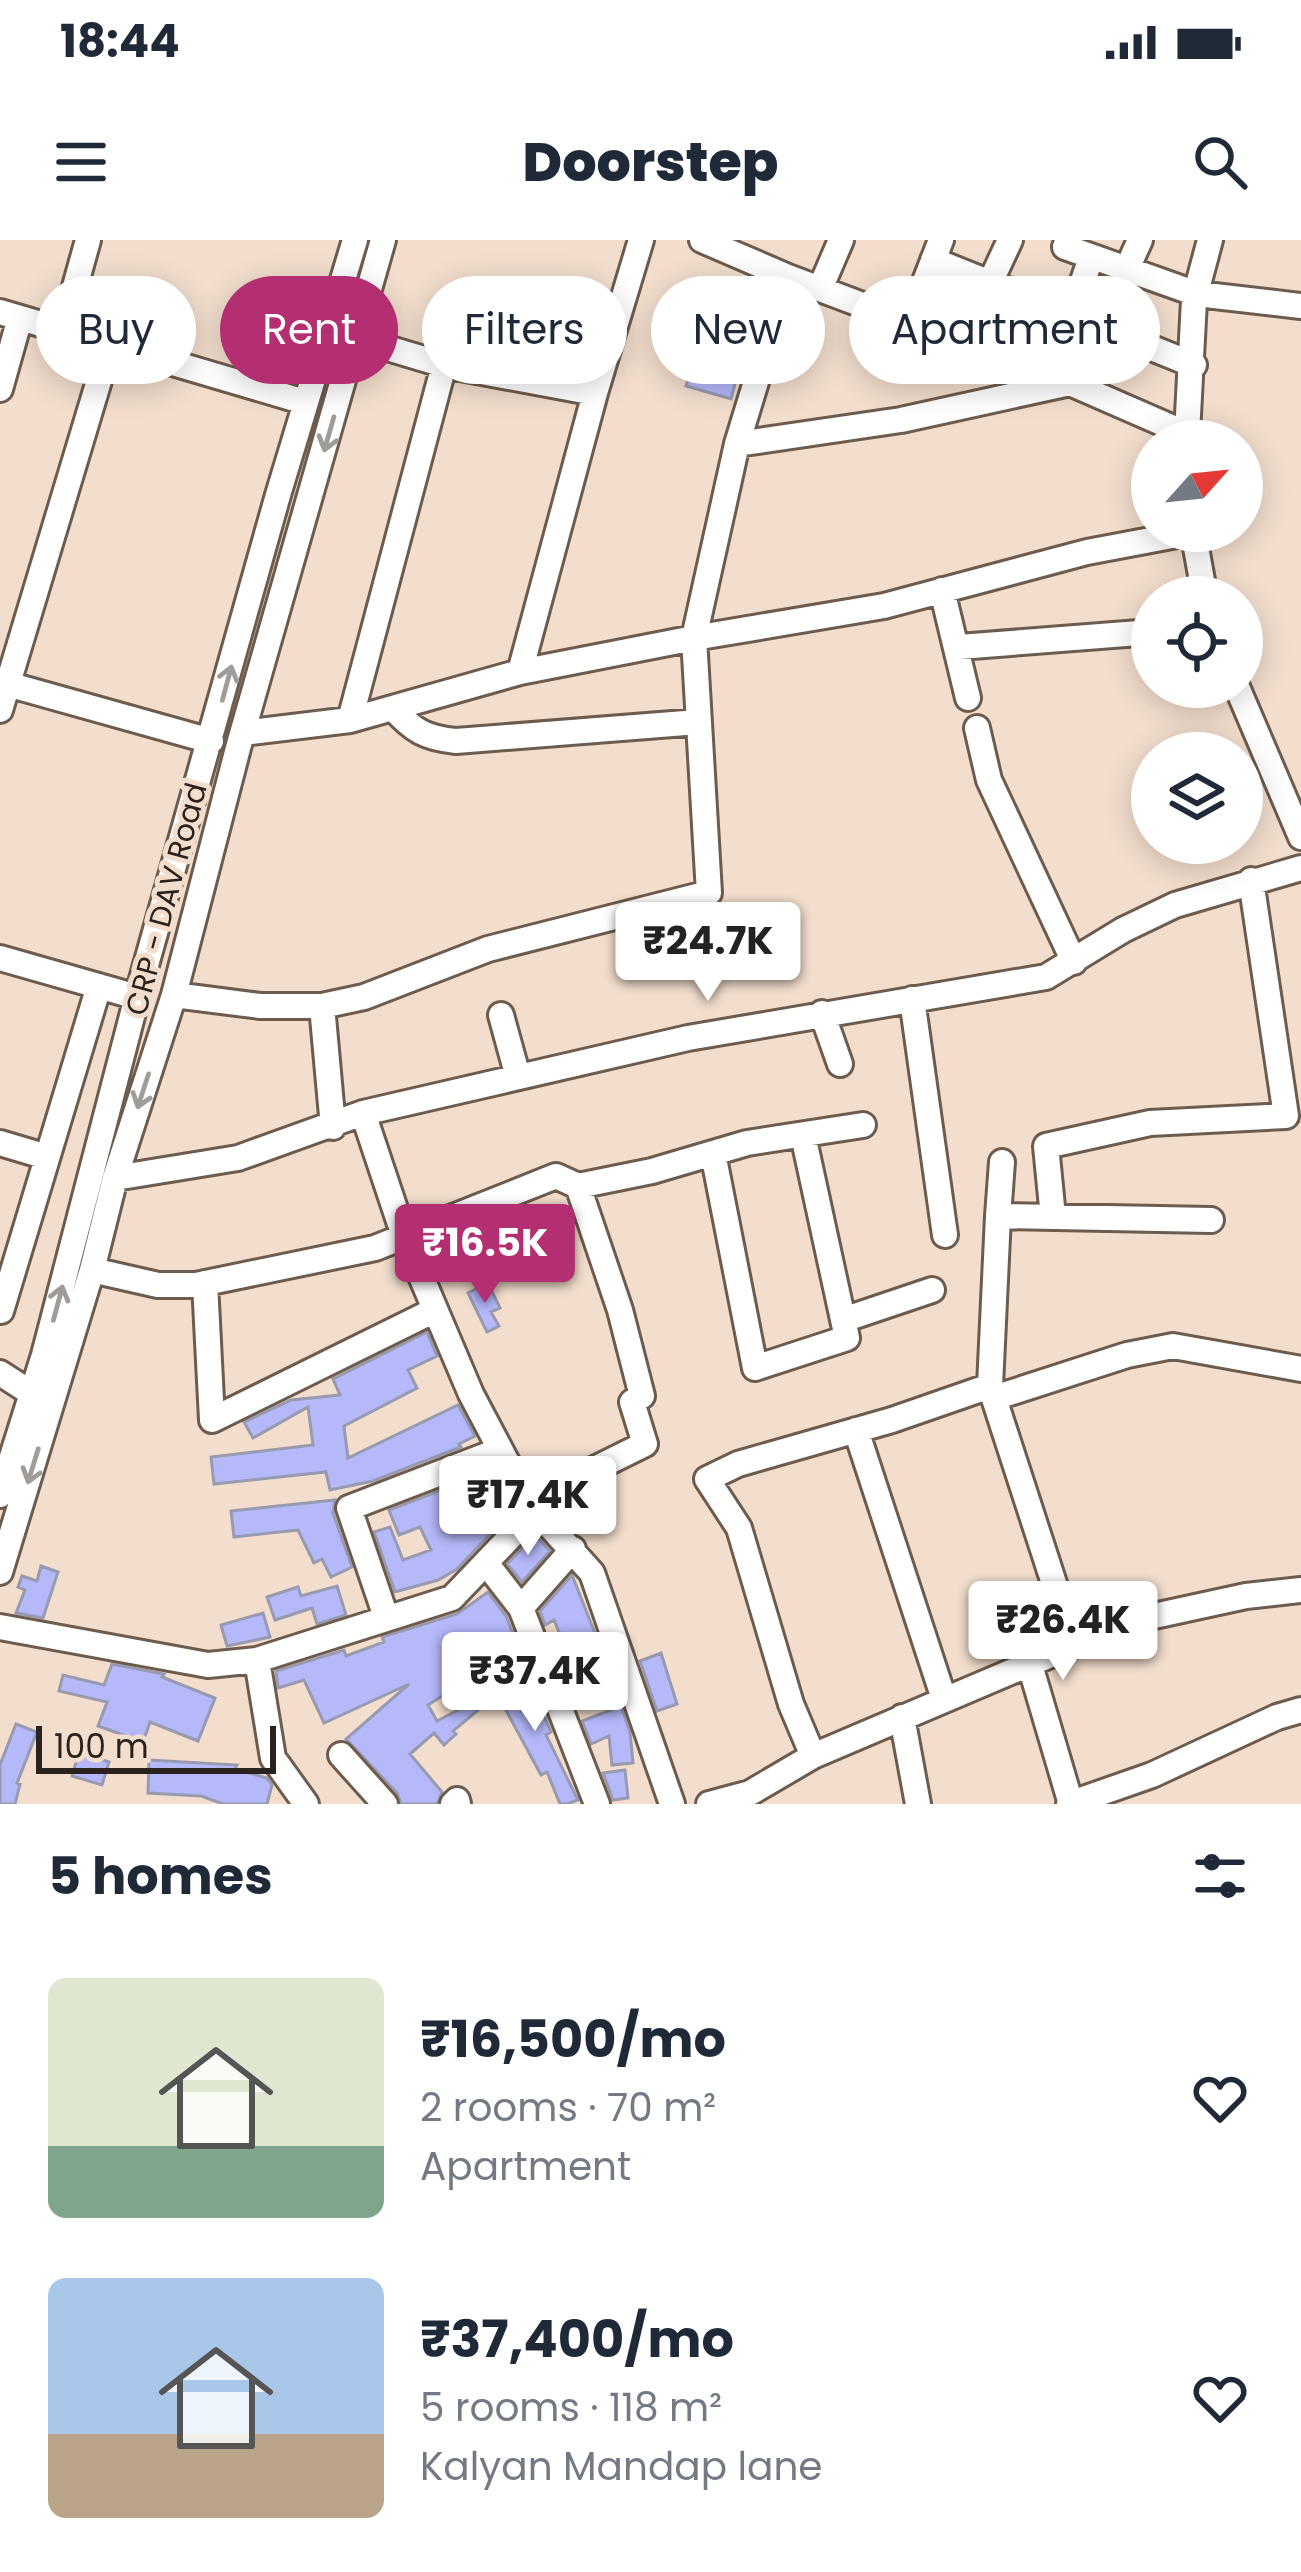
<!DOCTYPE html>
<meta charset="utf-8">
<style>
:root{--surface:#fff;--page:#f2f2f3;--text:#1f2937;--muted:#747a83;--accent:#b42e72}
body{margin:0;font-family:Poppins,sans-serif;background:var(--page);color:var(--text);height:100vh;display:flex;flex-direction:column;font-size:45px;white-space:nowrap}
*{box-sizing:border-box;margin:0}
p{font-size:39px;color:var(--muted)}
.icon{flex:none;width:66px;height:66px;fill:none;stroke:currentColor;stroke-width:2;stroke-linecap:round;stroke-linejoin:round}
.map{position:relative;height:1564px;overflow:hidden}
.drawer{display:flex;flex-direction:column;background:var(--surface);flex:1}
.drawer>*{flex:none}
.banner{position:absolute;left:36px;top:36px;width:1230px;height:108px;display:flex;gap:24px}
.needle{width:78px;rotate:63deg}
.controls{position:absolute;left:1131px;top:180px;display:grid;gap:24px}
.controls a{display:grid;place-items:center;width:132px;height:132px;border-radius:50%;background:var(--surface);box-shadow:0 6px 30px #0003;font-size:60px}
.scale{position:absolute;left:36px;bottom:30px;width:240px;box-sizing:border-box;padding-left:12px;border:6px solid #2a221c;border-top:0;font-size:33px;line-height:42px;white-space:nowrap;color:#2a221c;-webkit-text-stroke:9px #f3decd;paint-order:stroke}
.price{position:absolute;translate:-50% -102px;padding:0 27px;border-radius:12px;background:#fff;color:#222;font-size:39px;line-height:78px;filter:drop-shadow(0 3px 6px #0008)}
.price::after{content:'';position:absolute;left:50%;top:72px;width:36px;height:27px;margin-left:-18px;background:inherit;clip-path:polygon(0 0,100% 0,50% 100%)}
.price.selected{background:var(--accent);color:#fff}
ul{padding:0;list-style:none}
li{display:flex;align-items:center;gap:36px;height:300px;padding:0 48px}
li span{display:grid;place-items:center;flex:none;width:336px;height:240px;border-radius:18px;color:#555}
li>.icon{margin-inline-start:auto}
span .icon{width:144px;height:144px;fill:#fffc;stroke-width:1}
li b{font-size:51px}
h2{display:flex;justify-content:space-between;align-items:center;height:144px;padding:0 48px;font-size:51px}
.chip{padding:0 42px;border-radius:54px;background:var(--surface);box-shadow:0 6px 30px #0003;font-size:42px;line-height:108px}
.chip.selected{background:var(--accent);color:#fff}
.status{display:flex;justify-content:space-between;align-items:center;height:84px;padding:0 60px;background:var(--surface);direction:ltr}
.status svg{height:33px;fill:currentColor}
header{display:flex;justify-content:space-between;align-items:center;height:156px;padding:0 48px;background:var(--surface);font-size:54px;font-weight:800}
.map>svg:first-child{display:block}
</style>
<div class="status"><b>18:44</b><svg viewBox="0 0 49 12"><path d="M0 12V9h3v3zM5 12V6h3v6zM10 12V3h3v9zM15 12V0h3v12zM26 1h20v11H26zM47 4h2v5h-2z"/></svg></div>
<header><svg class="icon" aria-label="menu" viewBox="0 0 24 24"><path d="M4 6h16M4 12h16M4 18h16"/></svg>Doorstep<svg class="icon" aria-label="search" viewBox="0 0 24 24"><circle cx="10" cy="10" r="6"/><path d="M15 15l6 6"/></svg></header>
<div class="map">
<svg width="1301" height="1564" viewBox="0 0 1301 1564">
<rect width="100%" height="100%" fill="#f3decd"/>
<path fill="#b5b8f9" stroke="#989ab0" stroke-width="3" d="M696 112 740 125 731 159 686 146Z
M488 1043 500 1068 491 1072 499 1086 487 1092 468 1053Z
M427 1092 437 1116 408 1130 417 1148 344 1186 348 1218 458 1165 475 1196 459 1204 461 1207 373 1241 330 1250 326 1232 214 1244 211 1217 313 1205 308 1167 253 1198 244 1182 291 1160 340 1155 333 1139Z
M489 1232 509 1274 457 1329 438 1340 395 1352 374 1292 390 1287 403 1320 431 1310 420 1287 399 1295 389 1270Z
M335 1260 333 1273 352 1327 331 1337 322 1319 314 1323 298 1290 234 1297 231 1271Z
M535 1295 550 1311 522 1342 507 1324Z
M41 1326 58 1332 43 1378 16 1373 25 1350 18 1347 22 1336 37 1341Z
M572 1335 596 1396 566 1409 554 1380 545 1385 540 1371Z
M337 1346 346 1375 317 1384 312 1368 275 1380 267 1357 298 1347 301 1356Z
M488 1352 506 1376 519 1409 483 1431 476 1419 445 1430 458 1446 428 1465 437 1481 487 1455 490 1460 453 1491 456 1494 444 1505 434 1493 410 1514 442 1552 437 1564H401L397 1553 346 1499 409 1444 324 1483 304 1440 278 1448 276 1431 344 1410 346 1416 384 1402 382 1397 457 1374Z
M263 1373 270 1397 227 1406 221 1385Z
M661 1413 677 1464 657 1471 640 1421Z
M112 1424 164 1434 162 1437 215 1458 198 1501 150 1482 143 1502 98 1486 107 1462 59 1451 63 1435 104 1445Z
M526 1434 551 1492 546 1495 578 1560 567 1564H560L547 1532 541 1535 495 1450Z
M621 1466 630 1492 633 1523 612 1525 609 1496 591 1504 582 1481Z
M16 1484 37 1492 17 1543 20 1544 15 1564H0V1525Z
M79 1512 109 1522 102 1545 72 1536Z
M149 1520 237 1525 235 1529 267 1538 272 1545 267 1564H223L201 1556 148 1553Z
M625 1530 628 1558 613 1560 603 1533Z"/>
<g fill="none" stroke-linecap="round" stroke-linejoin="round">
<defs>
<path id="minor" d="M702 0 788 37
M1068 0 1065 7 1197 54 1301 66
M933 20 1194 125
M1126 31 1140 0
M990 43 1010 0
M820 49 841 0
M0 72 305 162
M1071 75 1091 18
M909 83 941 0
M63 90 88 0
M344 95 444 125 595 153 641 0
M1023 126 1044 64
M0 149 20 78
M595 153 520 432 694 398 737 204 788 37 1070 143 1187 194 1188 201
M1187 194 1194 60 1210 0
M737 204 901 180 1070 143
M1193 291 1205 357
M942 350 968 458
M959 407 1152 392
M0 442 211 501
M1237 447 1301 597
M393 468C413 491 426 498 456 501L698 482
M0 470 110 104
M350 480 444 125
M977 488 989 540 1074 722
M243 493 350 480 520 432
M0 718 137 757
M174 755 260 766H322L364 757 488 709 709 653 694 398 884 366 1087 312 1193 292
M912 759 945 995
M322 766 333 887
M822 773 840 824
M501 775 518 837
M363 873 404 996 471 1154 528 1262 592 1333 672 1564
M0 903 47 917
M713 913 755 1128 847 1098 803 895
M115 938 238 918 363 873 688 798 1046 737 1123 690 1175 665 1301 628
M998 976 1002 922
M1053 977 1046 906 1150 883 1286 876 1251 640
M92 1030 158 1045H196L375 1008 556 936 578 946 652 931 747 903 863 885
M205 1043 212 1180 435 1070
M1 1071 99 746
M843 1080 932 1050
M0 1133 31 1153
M994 1158 1127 1115 1173 1106 1301 1129
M856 1190 944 1459
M0 1255 44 1115 137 757 278 255 355 0
M528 1262 645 1204 632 1162 642 1156 620 1070 578 946
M573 1309 521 1368 597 1564
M486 1323 521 1368
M0 1332 92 1030 115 938 174 755 238 508 383 0
M386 1377 349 1268 500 1210
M0 1387 208 1425 257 1420 452 1358 536 1270
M1074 1405 990 1146 998 976 1211 980
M257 1420 273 1518 306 1564
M1030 1425 1071 1564
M902 1477 918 1564
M341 1515 385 1564
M813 1516 1074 1405 1154 1376 1246 1356 1301 1350
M453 1564 457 1560 458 1564
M709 1564 750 1553 813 1516 791 1464 739 1288 707 1239 738 1224 892 1180 990 1146
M1069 1564 1152 1535 1277 1477 1301 1470"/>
</defs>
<use href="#minor" stroke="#6d5c4d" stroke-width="30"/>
<use href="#minor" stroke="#fff" stroke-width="24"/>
</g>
<defs><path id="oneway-shaft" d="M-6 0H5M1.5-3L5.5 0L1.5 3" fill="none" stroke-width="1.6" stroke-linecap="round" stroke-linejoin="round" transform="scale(3)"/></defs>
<g stroke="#9f9c99">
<use href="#oneway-shaft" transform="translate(329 194) rotate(106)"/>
<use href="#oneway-shaft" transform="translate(227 443) rotate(-75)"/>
<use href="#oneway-shaft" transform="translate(143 851) rotate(108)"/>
<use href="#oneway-shaft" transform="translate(58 1063) rotate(-75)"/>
<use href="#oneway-shaft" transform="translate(33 1226) rotate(107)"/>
</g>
<g text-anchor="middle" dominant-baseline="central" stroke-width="10" stroke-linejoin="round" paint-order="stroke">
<g font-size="30" fill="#2a221c" stroke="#f3decd">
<text transform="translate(166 659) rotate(-75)">CRP - DAV Road</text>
</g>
</g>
</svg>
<div class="controls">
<a><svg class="needle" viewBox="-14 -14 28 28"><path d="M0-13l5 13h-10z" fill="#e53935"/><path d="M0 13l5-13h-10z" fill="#747a83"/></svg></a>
<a><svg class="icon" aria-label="locate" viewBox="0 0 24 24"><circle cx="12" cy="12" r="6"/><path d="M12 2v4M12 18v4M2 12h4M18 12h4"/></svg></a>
<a><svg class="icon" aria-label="layers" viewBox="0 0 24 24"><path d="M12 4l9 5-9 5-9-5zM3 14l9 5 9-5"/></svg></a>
</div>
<div class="scale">100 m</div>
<b class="price" style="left:708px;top:764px">₹24.7K</b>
<b class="price selected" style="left:485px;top:1066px">₹16.5K</b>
<b class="price" style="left:528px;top:1318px">₹17.4K</b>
<b class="price" style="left:1063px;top:1443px">₹26.4K</b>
<b class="price" style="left:535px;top:1494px">₹37.4K</b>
<div class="banner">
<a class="chip">Buy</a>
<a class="chip selected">Rent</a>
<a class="chip">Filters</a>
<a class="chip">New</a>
<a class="chip">Apartment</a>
</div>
</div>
<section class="drawer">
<h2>5 homes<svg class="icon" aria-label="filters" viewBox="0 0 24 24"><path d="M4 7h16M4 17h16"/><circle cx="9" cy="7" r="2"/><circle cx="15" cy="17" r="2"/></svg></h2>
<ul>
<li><span style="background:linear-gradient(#dfe7d0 70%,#7fa58c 0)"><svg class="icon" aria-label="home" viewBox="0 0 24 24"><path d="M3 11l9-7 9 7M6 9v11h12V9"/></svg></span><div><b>₹16,500/mo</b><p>2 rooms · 70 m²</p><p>Apartment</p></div><svg class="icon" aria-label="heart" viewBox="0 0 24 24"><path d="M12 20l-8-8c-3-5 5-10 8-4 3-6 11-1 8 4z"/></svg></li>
<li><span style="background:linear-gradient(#a9c7e8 65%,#b9a48a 0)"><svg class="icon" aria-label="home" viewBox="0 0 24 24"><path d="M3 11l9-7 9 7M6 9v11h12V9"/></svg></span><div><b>₹37,400/mo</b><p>5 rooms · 118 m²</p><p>Kalyan Mandap lane</p></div><svg class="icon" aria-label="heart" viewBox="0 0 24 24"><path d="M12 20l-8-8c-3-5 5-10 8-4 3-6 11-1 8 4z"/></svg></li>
</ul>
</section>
